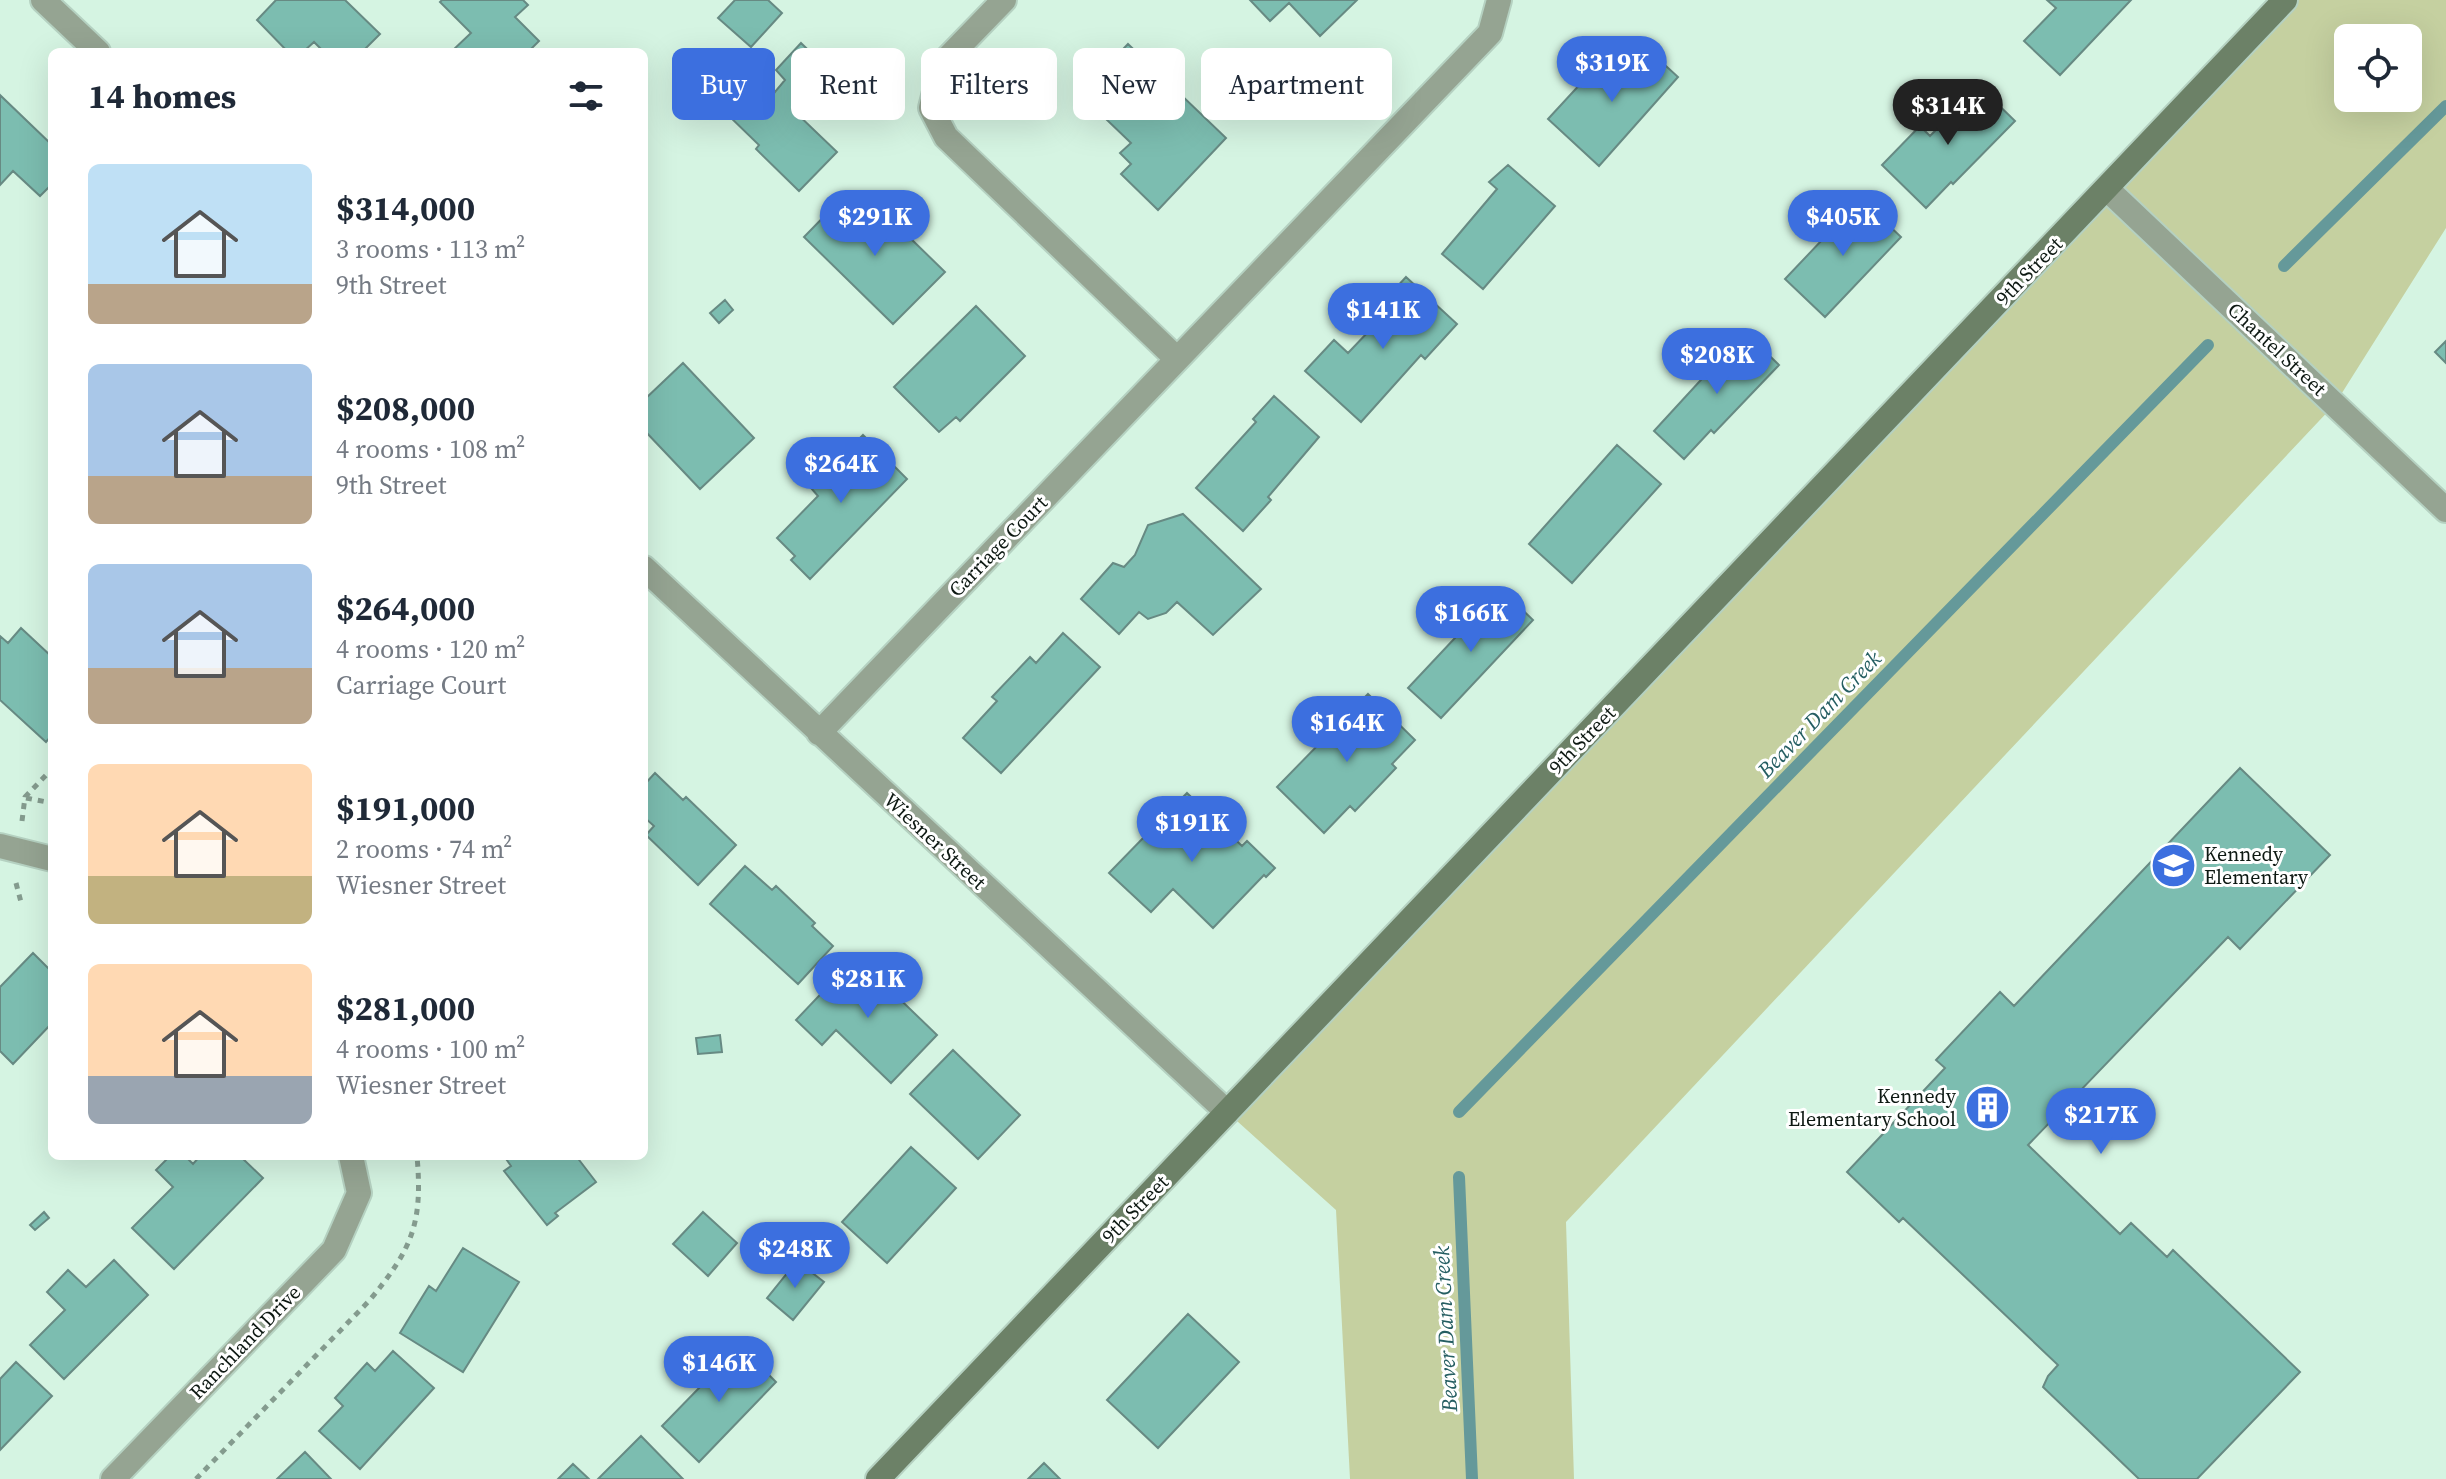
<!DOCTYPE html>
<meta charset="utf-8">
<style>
:root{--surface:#fff;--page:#f2f2f3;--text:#1f2937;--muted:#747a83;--accent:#3c6fdf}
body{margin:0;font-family:"Source Serif 4",serif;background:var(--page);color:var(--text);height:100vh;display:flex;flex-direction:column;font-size:30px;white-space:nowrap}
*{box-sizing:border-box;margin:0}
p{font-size:26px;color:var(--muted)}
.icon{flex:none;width:44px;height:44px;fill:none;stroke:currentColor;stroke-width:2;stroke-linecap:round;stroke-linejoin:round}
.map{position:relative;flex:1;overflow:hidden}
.side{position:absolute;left:48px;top:48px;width:600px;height:1112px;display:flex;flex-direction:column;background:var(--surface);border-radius:12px;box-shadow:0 8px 32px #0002}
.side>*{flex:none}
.guide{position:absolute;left:672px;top:48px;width:760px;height:72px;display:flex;gap:16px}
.buttons{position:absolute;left:2334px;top:24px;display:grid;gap:16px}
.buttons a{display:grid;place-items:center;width:88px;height:88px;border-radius:12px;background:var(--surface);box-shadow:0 8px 32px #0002;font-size:40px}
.price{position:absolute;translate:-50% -68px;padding:0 18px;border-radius:28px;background:var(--accent);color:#fff;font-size:26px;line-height:52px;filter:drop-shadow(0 2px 4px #0008)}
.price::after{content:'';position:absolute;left:50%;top:48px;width:24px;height:18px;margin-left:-12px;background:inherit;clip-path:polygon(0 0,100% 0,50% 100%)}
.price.active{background:#222;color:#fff}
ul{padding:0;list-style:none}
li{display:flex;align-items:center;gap:24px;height:200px;padding:0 40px}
li span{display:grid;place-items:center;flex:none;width:224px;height:160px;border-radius:12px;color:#555}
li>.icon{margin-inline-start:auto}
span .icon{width:96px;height:96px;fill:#fffc;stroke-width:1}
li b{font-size:34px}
h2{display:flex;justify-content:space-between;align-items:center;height:96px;padding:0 40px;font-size:34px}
.pill{padding:0 28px;border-radius:12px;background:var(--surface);box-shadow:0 8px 32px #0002;font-size:28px;line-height:72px}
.pill.active{background:var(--accent);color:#fff}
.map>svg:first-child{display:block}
</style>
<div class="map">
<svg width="2446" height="1479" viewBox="0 0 2446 1479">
<rect width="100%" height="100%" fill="#d5f4e2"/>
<path fill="#c5d0a0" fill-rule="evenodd" d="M2285 0H2446V228L2335 404 1566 1222 1574 1479H1350L1336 1210 1227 1112ZM2348 38H2408V98H2348Z"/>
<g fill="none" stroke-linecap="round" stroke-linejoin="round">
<path stroke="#65999a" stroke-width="12" d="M2284 266 2446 106
M1459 1112 2208 345
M1459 1177 1472 1479"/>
</g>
<path fill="#7cbdb0" stroke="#678a83" stroke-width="2" d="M276 0H345L380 34 362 52H324L314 42 303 52H288L257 20Z
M442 0H523L528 5 515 17 539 41 528 52H451L471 33 440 2Z
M735 0H768L782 13 751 47 718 18Z
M1250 0H1357L1320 36 1289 3 1270 21Z
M2047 0H2131L2060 75 2024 41 2056 8Z
M801 43 834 75 807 103 802 98 792 109 837 152 799 191 756 149 759 145 726 113 761 78 775 92 785 80 776 70Z
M1128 44 1226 138 1158 210 1121 174 1131 164 1120 153 1131 143 1080 94Z
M1642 44 1678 77 1599 166 1548 119 1596 67 1609 80Z
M1979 86 2015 121 1953 184 1951 182 1926 208 1882 165 1920 126 1930 136Z
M0 95 52 145V184L40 196 13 171 0 185Z
M1508 165 1555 206 1483 289 1442 254 1497 189 1489 182Z
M843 197 859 213 869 203 905 239 908 236 945 272 893 324 804 237Z
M1861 199 1901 237 1825 317 1785 279Z
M1406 277 1457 324 1425 359 1421 355 1361 422 1305 371 1334 340 1348 353 1391 308 1384 301Z
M725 300 733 310 719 323 710 313Z
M976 306 1025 356 960 421 956 417 939 432 894 387Z
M1745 332 1779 365 1714 433 1711 430 1684 459 1654 431Z
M2446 341V363L2435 352Z
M683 363 754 438 700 489 644 430V400Z
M1274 396 1319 437 1268 497 1271 500 1243 531 1196 488 1256 422 1253 419Z
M863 435 907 479 810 579 791 560 795 556 777 538 818 496 811 488Z
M1617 445 1661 484 1572 583 1529 544Z
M1183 514 1261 589 1213 635 1177 602 1166 613 1148 619 1139 612 1119 634 1081 599 1113 563 1124 567 1135 555 1148 525Z
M1501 589 1533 620 1441 718 1408 688Z
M21 628 52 657V735L46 742 0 700V636L8 643Z
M1063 633 1100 667 1001 773 963 738 997 701 992 697 1030 657 1036 663Z
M1368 694 1415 740 1392 764 1396 768 1355 811 1350 806 1324 833 1277 787Z
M2240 768 2330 855 2240 949 2228 937 2028 1145 2120 1234 2131 1223 2167 1257 2173 1250 2300 1372 2197 1479H2139L2043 1387 2048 1376 2058 1365 1903 1218 1899 1222 1847 1172 1945 1068 1936 1060 2000 992 2014 1006Z
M655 773 683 800 686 797 736 845 698 885 646 835 654 826 644 817V785Z
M1187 793 1242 846 1247 841 1275 868 1266 877 1264 875 1213 928 1173 889 1151 912 1109 873Z
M745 866 772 890 776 886 815 923 812 926 833 946 798 984 710 904Z
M33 953 52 972V1023L13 1064 0 1051V987Z
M856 957 937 1035 891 1083 836 1030 822 1045 796 1020Z
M720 1035 722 1052 698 1054 696 1038Z
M953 1050 1020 1115 978 1159 910 1094Z
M911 1147 956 1188 887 1263 842 1222Z
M170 1156H185L193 1164 200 1156H240L263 1178 174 1269 132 1228 173 1187 156 1170Z
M504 1156H576L596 1182 555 1213 558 1216 547 1225 504 1171 511 1166Z
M44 1212 49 1218 35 1230 30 1225Z
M703 1212 737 1243 708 1276 673 1244Z
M463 1248 519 1282 463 1372 400 1333 429 1286 436 1291Z
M114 1260 148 1295 64 1379 30 1345 65 1310 47 1292 68 1270 86 1287Z
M797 1261 824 1282 793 1320 767 1298Z
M1188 1314 1239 1362 1158 1448 1107 1400Z
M740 1346 776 1382 699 1462 662 1426Z
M393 1351 434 1388 360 1469 319 1431 343 1406 335 1398 367 1363 375 1371Z
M16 1362 52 1396 0 1450V1379Z
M641 1436 683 1479H598Z
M305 1452 331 1479H277Z
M1044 1463 1060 1479H1028Z
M573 1464 589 1479H558Z"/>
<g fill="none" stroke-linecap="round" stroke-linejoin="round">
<defs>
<path id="street" d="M43 0 98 52
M1004 0 942 64 931 108 946 137 1177 359
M2107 189 2446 510
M644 568 1227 1112
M819 733 1490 33 1499 0
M0 846 52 859
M113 1479 334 1250 359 1193 351 1156"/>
<path id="secondary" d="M878 1479 2285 0"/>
</defs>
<use href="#street" stroke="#b5d1c1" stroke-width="28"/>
<use href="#secondary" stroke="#b5d1c1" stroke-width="28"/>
<path stroke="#849b8e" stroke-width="5" stroke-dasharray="6 6" stroke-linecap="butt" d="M26 798 52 803
M22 821 25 797 52 769
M16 883 22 906
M196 1479 369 1301C412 1249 423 1224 417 1156"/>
<use href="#street" stroke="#95a492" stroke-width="24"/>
<use href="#secondary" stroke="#6c8167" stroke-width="24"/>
</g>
<defs>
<symbol id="school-disc" viewBox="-11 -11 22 22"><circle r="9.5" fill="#3c6fdf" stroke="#fff"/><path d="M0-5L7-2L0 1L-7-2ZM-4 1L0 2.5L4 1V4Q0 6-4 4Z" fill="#fff"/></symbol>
<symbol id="building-disc" viewBox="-11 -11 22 22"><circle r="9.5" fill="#3c6fdf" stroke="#fff"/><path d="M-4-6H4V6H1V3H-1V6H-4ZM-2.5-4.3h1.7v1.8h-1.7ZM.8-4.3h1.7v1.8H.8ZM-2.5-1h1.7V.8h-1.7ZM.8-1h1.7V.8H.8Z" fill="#fff"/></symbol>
</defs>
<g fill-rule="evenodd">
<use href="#school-disc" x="2148" y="840" width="51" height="51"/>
<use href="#building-disc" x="1962" y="1082" width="51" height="51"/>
</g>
<g text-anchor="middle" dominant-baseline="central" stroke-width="6" stroke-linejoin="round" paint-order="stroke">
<g font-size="20" fill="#0d1812" stroke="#fff">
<text transform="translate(2029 271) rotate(-46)">9th Street</text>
<text transform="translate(2277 349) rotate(43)">Chantel Street</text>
<text transform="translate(998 546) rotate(-46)">Carriage Court</text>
<text transform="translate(1582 740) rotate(-46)">9th Street</text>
<text transform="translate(935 841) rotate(43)">Wiesner Street</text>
<text transform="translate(1135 1209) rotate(-46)">9th Street</text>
<text transform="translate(245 1342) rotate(-46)">Ranchland Drive</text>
</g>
<g font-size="20" fill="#0d1812" stroke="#fff" text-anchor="start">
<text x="2204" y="854">Kennedy<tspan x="2204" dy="23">Elementary</tspan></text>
<text x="1956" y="1096" text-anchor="end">Kennedy<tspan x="1956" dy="23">Elementary School</tspan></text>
</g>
<g font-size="22" font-style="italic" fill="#255e62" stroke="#fff">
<text transform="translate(1819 714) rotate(-46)">Beaver Dam Creek</text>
<text transform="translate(1445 1329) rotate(-93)">Beaver Dam Creek</text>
</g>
</g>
</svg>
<div class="buttons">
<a><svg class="icon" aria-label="locate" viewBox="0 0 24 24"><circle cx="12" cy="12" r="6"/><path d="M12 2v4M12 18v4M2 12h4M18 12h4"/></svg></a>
</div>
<b class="price" style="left:1612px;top:104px">$319K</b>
<b class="price active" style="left:1948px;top:147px">$314K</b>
<b class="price" style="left:875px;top:258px">$291K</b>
<b class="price" style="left:1843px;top:258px">$405K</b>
<b class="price" style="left:1383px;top:351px">$141K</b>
<b class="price" style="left:1717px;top:396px">$208K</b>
<b class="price" style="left:841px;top:505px">$264K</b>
<b class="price" style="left:1471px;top:654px">$166K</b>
<b class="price" style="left:1347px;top:764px">$164K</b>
<b class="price" style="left:1192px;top:864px">$191K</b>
<b class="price" style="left:868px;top:1020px">$281K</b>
<b class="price" style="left:2101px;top:1156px">$217K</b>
<b class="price" style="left:795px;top:1290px">$248K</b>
<b class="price" style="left:719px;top:1404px">$146K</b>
<div class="guide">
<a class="pill active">Buy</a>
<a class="pill">Rent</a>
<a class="pill">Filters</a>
<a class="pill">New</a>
<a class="pill">Apartment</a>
</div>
<section class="side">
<h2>14 homes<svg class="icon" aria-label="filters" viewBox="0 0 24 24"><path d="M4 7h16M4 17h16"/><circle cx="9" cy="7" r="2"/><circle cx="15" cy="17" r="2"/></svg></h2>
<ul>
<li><span style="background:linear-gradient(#bfe0f5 75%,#b9a48a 0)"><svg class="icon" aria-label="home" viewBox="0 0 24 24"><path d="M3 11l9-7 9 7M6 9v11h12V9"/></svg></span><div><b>$314,000</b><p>3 rooms · 113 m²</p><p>9th Street</p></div></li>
<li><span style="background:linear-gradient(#a9c7e8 70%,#b9a48a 0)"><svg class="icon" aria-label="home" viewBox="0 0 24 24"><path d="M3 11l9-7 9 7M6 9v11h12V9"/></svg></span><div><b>$208,000</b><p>4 rooms · 108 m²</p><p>9th Street</p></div></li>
<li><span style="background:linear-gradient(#a9c7e8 65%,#b9a48a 0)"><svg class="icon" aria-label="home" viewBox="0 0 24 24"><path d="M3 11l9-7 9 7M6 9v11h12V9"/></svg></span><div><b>$264,000</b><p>4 rooms · 120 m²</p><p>Carriage Court</p></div></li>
<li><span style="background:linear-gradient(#ffd9b3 70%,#c2b280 0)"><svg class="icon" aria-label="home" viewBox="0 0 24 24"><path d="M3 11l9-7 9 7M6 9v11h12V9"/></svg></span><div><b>$191,000</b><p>2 rooms · 74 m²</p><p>Wiesner Street</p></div></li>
<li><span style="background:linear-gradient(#ffd9b3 70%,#9aa5b1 0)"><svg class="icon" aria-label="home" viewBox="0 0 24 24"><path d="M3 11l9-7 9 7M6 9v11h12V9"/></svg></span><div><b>$281,000</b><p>4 rooms · 100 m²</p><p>Wiesner Street</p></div></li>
</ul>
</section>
</div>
